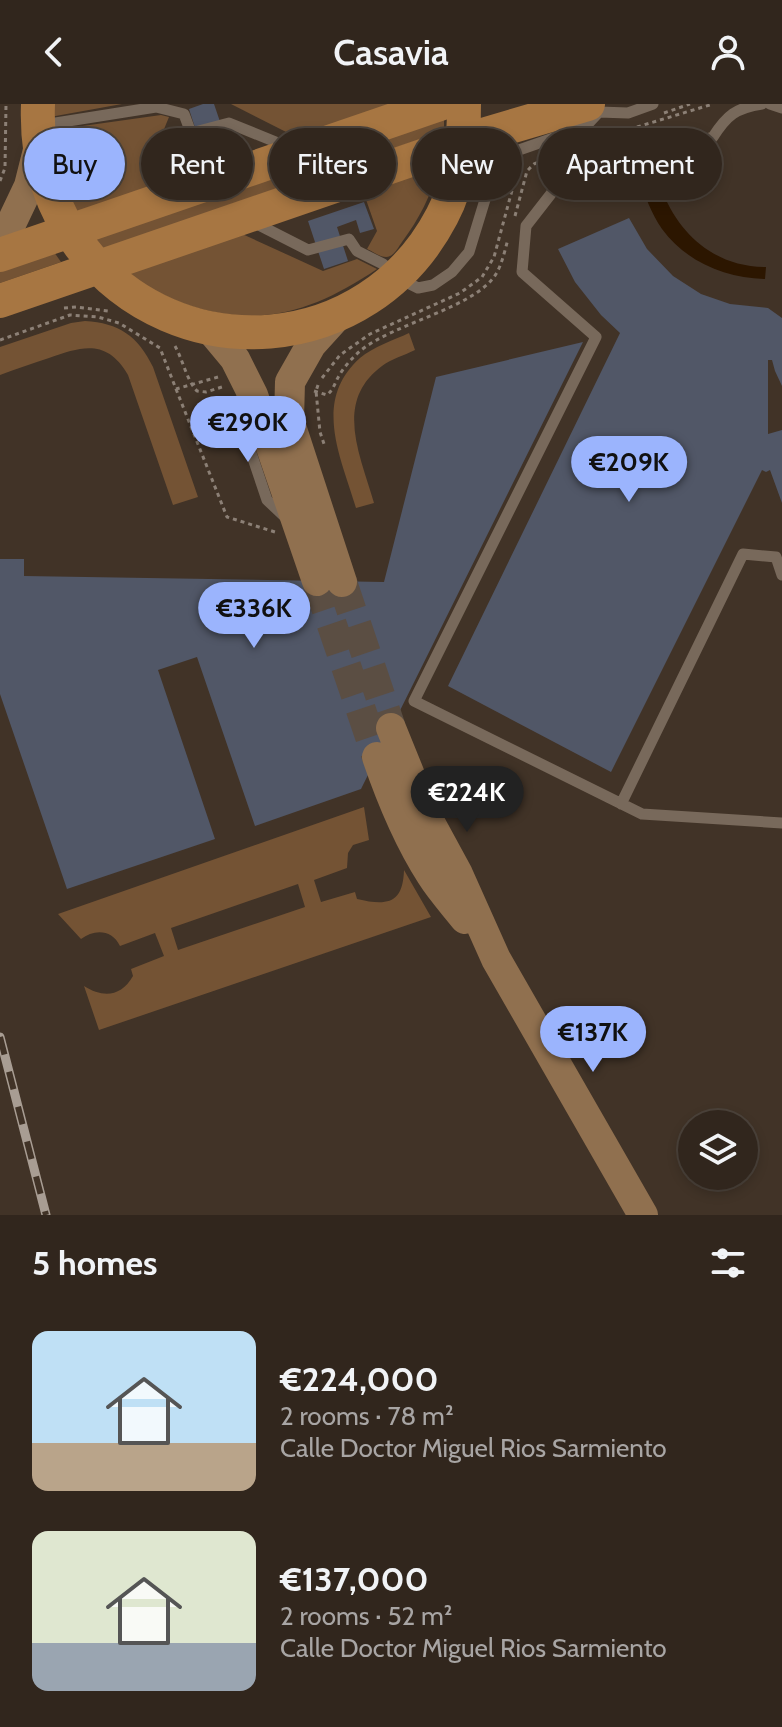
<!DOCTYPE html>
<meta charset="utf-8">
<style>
:root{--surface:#31261d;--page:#3d322a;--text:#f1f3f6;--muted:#a8a5a4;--line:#4c433b;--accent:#9bb4fd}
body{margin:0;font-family:Cabin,sans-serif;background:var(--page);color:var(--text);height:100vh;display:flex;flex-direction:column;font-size:30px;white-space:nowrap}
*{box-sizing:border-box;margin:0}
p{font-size:26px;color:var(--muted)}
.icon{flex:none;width:44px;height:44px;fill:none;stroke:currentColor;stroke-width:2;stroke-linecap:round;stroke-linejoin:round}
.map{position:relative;height:1111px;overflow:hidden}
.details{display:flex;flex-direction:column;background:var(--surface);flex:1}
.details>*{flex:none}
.guide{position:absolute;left:24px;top:24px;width:734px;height:72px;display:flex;gap:16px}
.buttons{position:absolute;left:678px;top:1006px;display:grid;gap:16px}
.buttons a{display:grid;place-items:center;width:80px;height:80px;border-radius:50%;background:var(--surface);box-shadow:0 4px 12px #0003,0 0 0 2px var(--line);font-size:40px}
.price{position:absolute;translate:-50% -68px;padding:0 18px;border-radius:28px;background:var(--accent);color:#111;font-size:26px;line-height:52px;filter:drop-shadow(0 2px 4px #0008)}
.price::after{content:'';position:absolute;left:50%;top:48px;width:24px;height:18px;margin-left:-12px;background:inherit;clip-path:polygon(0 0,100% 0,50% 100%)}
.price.active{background:#222;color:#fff}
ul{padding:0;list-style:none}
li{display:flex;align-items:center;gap:24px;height:200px;padding:0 32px}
li span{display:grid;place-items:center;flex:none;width:224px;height:160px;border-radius:16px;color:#555}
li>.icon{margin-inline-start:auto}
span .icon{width:96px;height:96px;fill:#fffc;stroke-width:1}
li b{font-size:34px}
h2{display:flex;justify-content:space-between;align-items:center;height:96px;padding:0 32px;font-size:34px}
.chip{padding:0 28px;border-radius:36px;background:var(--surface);box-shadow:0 4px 12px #0003,0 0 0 2px var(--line);font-size:28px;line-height:72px}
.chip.active{background:var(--accent);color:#111}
header{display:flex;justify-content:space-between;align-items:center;height:104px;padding:0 32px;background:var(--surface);font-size:36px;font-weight:600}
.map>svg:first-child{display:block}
</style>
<header><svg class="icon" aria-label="back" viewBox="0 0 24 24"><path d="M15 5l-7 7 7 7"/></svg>Casavia<svg class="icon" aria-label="person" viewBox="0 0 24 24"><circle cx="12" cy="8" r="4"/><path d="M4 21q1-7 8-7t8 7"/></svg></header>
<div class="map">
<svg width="782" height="1111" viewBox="0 0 782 1111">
<rect width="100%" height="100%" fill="#413327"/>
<path fill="#745334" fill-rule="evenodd" d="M51 0H122L50 13Z
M231 0H391L296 33Z
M161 11 169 13 160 35 174 75 75 109 67 101 54 30 61 25Z
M444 14V27L102 145 92 135Z
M438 64C431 92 419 115 402 138 399 142 395 150 390 152 384 156 374 148 367 145L377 127 363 87Z
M240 129 323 167 357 155 377 165C325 200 273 222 210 207 193 203 179 199 164 191 150 184 137 180 129 167Z
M54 148 61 158 0 179V166Z
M85 217C119 219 138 232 153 263L198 393 173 401 128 271C107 235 83 242 49 254 33 259 16 265 0 271V243L71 219Z
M409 229 415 246C405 251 391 255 382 262 333 298 361 353 374 399L356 404C341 353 312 297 360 254 373 243 394 236 409 229Z
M364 703 369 736 353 741 348 749 347 764 314 776 321 798 355 788 357 795C387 802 403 800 404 766L431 813 99 926 84 882C103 894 121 893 133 872L131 865 164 852 155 829 120 842C112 825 94 825 81 835L58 810ZM298 780 305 803 178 846 171 824Z"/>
<path fill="#2c1600" d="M671 62 679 83 663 89C681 133 717 163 766 163L765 175C726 174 686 158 662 125 651 109 645 92 639 74Z"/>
<path fill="#515767" d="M203 0H214L229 44 173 63 164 37 177 32 182 45 200 39 189 5Z
M364 98 374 125 360 129 356 116 337 123 348 157 324 165 308 117Z
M629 114 647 145 673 172 701 190 730 200 768 204 782 214V282L775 267 772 256H768V330L782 326V399L770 366 766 368 762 366 611 668 448 582 620 229 601 211 575 178 558 145Z
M583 238 361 685 255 722 197 553 158 566 215 735 67 785 0 590V455H24V472L384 478 436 273Z"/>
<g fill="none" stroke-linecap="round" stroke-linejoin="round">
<path stroke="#5b4e43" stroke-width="30" stroke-dasharray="30 15" stroke-linecap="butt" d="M317 477 377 653
M342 478 391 624"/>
<path stroke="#8c8076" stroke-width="3" stroke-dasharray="4 4" stroke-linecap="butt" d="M664 9 690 0
M637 23 713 0
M0 77 5 64 6 0
M515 112 527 67 534 60 623 25
M64 204 76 203 108 207
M0 236 70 211 98 213 119 219 160 244 176 285 218 273
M175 242C183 256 186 275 197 287L206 288 222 283
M322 274 340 251 370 230 460 189 482 173 494 153 517 68
M318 281 316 287 320 328 324 340
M176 285 227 413 275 428
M314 287 327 291C334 285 335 278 340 270 345 262 353 253 360 247 394 219 475 204 496 170 502 160 505 146 508 135"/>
<path stroke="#78695b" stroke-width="11" d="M762 0C736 4 727 11 713 33L554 86 526 122 522 168 596 233 414 597 642 710 782 719
M770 0 782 4
M597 4 599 8 628 9 653 0
M43 21 156 3 184 10 191 29 229 19 288 43
M191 29 200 52 194 79
M251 117 308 146 349 135 357 147 383 160 396 173 418 184 433 181 452 168 469 148 491 76 499 61 519 46 585 23 599 8
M246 286 236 304 267 396 285 413
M621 700 743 450 776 453 782 471"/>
<path stroke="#90704f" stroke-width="30" d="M0 143 29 82 39 42
M340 209 311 241 290 278 289 316 342 478
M210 225 235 255 253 291 317 477
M391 624 427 713 458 770 496 855 643 1111
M377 653C391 694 408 735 431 771 441 787 454 801 465 815"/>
<path stroke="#a77642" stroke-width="34" d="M38 0C36 52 48 101 81 143 177 268 368 254 442 112 461 76 464 40 464 0
M0 151 440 0
M0 197 486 30 588 0"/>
<defs>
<path id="rail" d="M0 933 46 1111"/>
</defs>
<use href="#rail" stroke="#a89d93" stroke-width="9"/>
<use href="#rail" stroke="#413327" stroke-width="6" stroke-dasharray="18" stroke-linecap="butt"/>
</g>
</svg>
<div class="buttons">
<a><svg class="icon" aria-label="layers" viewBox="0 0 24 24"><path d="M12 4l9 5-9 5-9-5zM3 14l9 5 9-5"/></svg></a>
</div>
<b class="price" style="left:248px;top:360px">€290K</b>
<b class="price" style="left:629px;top:400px">€209K</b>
<b class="price" style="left:254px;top:546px">€336K</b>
<b class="price active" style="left:467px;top:730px">€224K</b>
<b class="price" style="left:593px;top:970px">€137K</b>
<div class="guide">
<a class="chip active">Buy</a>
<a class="chip">Rent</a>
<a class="chip">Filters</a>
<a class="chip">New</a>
<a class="chip">Apartment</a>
</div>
</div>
<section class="details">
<h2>5 homes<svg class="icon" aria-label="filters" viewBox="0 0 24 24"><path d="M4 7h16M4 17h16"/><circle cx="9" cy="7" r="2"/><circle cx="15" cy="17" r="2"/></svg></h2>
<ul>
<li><span style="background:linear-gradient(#bfe0f5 70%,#b9a48a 0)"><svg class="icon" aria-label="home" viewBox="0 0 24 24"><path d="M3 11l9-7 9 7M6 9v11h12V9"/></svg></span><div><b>€224,000</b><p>2 rooms · 78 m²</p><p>Calle Doctor Miguel Rios Sarmiento</p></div></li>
<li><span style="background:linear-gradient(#dfe7d0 70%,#9aa5b1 0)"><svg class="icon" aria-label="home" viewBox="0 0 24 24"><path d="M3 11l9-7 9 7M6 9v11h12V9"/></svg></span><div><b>€137,000</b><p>2 rooms · 52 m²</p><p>Calle Doctor Miguel Rios Sarmiento</p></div></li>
</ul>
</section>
